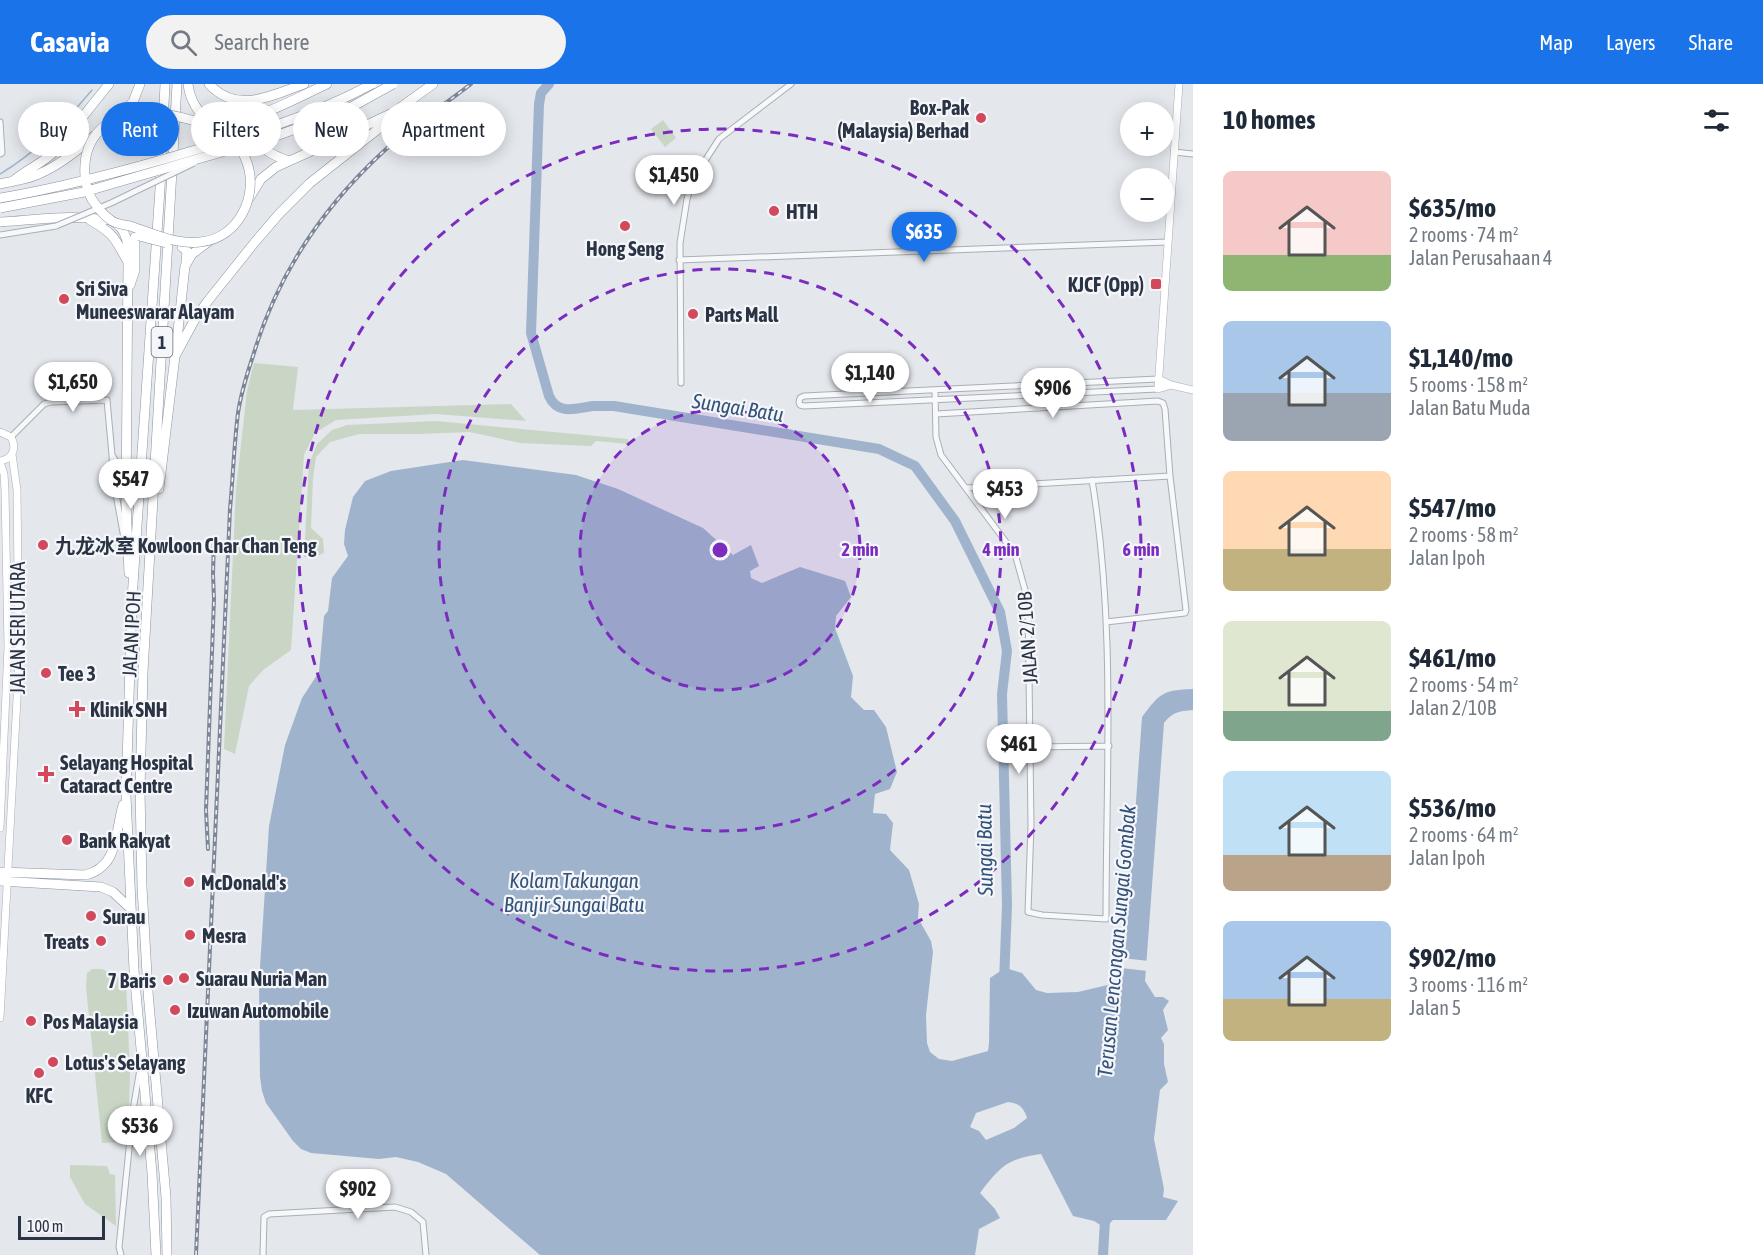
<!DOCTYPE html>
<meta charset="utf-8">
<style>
:root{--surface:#fff;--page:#f2f2f3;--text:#1f2937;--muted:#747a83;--accent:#1a73e8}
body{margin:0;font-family:"Asap Condensed","Noto Sans SC",sans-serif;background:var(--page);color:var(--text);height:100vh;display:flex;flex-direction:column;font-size:22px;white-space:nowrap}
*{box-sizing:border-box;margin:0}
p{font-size:20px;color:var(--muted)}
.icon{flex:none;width:33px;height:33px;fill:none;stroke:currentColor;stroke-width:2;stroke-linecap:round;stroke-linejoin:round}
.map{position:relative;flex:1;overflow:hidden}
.panel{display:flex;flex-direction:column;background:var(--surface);width:570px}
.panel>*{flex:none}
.banner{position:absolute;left:18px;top:18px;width:570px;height:54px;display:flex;gap:12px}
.fabs{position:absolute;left:1120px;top:18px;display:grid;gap:12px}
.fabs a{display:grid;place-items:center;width:54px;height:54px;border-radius:50%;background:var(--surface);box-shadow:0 3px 15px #0003;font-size:30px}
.scale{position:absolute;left:18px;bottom:15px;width:87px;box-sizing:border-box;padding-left:6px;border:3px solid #2b3445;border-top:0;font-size:16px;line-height:21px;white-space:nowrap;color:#2b3445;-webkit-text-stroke:4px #f4f6f9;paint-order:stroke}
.price{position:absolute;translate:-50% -51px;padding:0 14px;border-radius:21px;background:#fff;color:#222;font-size:20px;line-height:39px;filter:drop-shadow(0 2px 3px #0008)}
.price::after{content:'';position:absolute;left:50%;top:36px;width:18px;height:14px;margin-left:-9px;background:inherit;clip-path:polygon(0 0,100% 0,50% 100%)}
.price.selected{background:var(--accent);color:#fff}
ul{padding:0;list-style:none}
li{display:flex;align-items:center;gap:18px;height:150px;padding:0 30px}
li span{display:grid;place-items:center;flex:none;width:168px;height:120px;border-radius:9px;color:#555}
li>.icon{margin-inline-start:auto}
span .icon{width:72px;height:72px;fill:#fffc;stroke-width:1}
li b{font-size:26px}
h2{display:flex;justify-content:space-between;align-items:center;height:72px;padding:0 30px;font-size:26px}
.pill{padding:0 21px;border-radius:27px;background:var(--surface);box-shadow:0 3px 15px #0003;font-size:21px;line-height:54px}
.pill.selected{background:var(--accent);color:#fff}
header{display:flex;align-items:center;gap:36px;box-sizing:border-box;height:84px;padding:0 30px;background:var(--accent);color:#fff}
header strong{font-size:28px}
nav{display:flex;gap:33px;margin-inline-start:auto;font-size:21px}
.search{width:420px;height:54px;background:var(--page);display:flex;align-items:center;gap:15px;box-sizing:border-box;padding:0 21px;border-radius:33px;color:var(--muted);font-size:22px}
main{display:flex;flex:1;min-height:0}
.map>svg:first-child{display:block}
</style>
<header>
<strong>Casavia</strong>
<div class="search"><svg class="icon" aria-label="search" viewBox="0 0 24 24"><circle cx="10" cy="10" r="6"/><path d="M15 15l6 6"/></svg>Search here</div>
<nav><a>Map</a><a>Layers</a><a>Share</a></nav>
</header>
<main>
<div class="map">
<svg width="1193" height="1171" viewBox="0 0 1193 1171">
<rect width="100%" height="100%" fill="#e4e7ec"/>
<path fill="#c9d6c5" d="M663 36 676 54 665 63 651 45Z
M254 279 298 283 293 326 511 320 526 337 436 330 336 336 315 349 304 371 291 566 263 586 249 602 235 670 224 665 236 405 247 307Z
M436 337 628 355 629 360 596 357 591 362 520 359 470 348 419 350H359L330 358 316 373 313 394 311 444 323 455 324 469 317 472 304 473 309 380 317 360 332 346 347 341Z
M92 885H102L126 896 130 988 128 1058 102 1059 86 903 87 889Z
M70 1081 107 1082 110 1090 115 1091 116 1142 85 1120 70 1093Z"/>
<path fill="#9fb4cc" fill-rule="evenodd" d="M463 376 576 391 618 405 703 444 733 471 751 461 759 482 750 487 751 494 762 499 800 483 845 497 851 513 836 532 835 544 853 592 851 613 864 626H874L886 643 897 688 890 705 875 710 873 729 886 730 893 739 890 766 909 786 919 820 918 834 931 857 933 868 926 931 927 959 930 968 939 975 952 977 988 967 989 959 990 894 1005 884 1022 889 1036 906 1047 909 1078 908 1116 899 1122 893 1124 886 1142 633C1160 609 1163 606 1193 605V626C1179 627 1173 628 1164 639L1145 897 1155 913H1163L1169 917 1163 926 1168 946 1161 954 1164 960V980L1168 998 1160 1006 1154 1055 1164 1105 1163 1113 1178 1117 1166 1136H1113L1105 1144 1094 1137 1073 1132 1041 1070C1007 1075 1001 1082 980 1109L995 1125 1000 1134 979 1145 975 1171H540L446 1090 418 1078 396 1073 379 1075 311 1069 301 1065 293 1057 266 1019 262 1007 260 993 259 899 269 742 285 661 302 614 319 588 324 532 328 527 332 494 348 472 344 460 345 446 353 413 365 397 391 387ZM1008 1018C1019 1019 1024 1024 1027 1034L1014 1044 986 1056 979 1047 970 1043 976 1029Z"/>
<path fill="#e4e7ec" d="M1122 874 1149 877 1148 887 1121 884Z"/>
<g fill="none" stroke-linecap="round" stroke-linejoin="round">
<path stroke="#9fb4cc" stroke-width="1.5" d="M0 90C37 68 64 39 92 6"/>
<path stroke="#9fb4cc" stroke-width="10" d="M549 0 541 9 539 20 531 249 549 312C558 332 577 324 593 322 600 322 607 322 614 322L879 365 915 382 955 437 1000 528 1007 567 1002 610 1007 821 1004 898
M1102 1134 1105 1137 1103 1171"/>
<defs>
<path id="street" d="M0 38 2 69 0 70
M1174 68 1193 70
M0 151 56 142
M679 176 1168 158
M681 299 680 159 687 115 692 97 719 55 791 0
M1158 305 804 322 800 321 799 318 800 314 804 312 1158 295
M935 306 936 353 941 371 1015 470 1028 517 1031 741 1028 828 1042 831 1106 835C1106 688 1116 542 1092 396
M936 330 1158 317 1163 319 1165 325 1170 392 1186 526 1185 529 1106 538
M11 353 44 320 51 318 107 316 112 371
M966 404 1170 392
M124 454 113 394 112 371 117 379 122 381 127 377
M1031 663 1109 662
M121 1171 119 1163 133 1026 140 985
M263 1171 264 1133 269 1130 395 1123 411 1128 423 1138 426 1171"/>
<path id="secondary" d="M1158 295 1171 301 1193 306
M1171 301 1158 305 1179 0
M0 348 11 353C17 364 13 375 0 377
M0 378 4 390 5 407 8 563 0 744
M0 934 19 577 17 406 12 370"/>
<path id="highway" d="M188 0C190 18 199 28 210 41 249 41 292 16 327 0
M209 0C237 31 272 11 304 0
M268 26C265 32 259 38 258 44 254 64 274 72 289 77
M119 32 133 18 140 0
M13 97C27 85 44 79 57 65L109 0
M0 100C8 98 16 97 24 95 50 89 75 69 94 52
M250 113 261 95 276 83 334 57 390 30
M90 136C116 151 114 154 128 178
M0 138C33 136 66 131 98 135 102 136 109 135 112 137 127 144 130 164 128 178L126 418 129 489
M182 163 187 167 186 178
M130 201 135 186V153L139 152
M176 265 185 182 192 170 208 158
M159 405 175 272 195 235 207 218 255 158 279 130 310 99 382 42 397 26 433 0
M0 788 85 791C119 783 115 748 123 721
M0 797 101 803 113 808 130 824
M156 1171 152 1089 134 886 126 712 132 515 160 105 165 0
M167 1171 166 1113 148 908 142 803 140 706 143 588 177 0"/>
</defs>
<use href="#street" stroke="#a9aeb7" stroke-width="7"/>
<use href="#secondary" stroke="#a9aeb7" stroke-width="8"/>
<use href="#highway" stroke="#8b94a3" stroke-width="10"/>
<use href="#street" stroke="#f7f8fa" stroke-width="5"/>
<use href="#secondary" stroke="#fff" stroke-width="7"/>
<use href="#highway" stroke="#fff" stroke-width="9"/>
<defs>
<path id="rail" d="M208 765 206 726 214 515 213 490 214 455
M196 1171 230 425C233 393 234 361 238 329 241 309 247 290 253 272 277 191 323 123 384 67 411 42 443 22 471 0"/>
</defs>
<use href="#rail" stroke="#7d8696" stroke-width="4"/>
<use href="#rail" stroke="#f4f6f9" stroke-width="1.5" stroke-dasharray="4.5" stroke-linecap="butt"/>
<defs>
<path id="street-bridge" d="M56 142 111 119 194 79"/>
<path id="highway-bridge" d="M145 27C170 30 216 39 235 56 240 61 243 69 246 76 260 110 239 155 200 158 177 161 151 149 130 142 124 141 117 140 112 137 106 133 100 127 96 121 89 113 86 102 85 92 82 52 108 31 145 27Z
M0 114C66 103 128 86 192 67 254 49 315 31 372 0
M0 124 84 108 273 53 329 33 355 21 393 0
M139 152 166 159"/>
</defs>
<use href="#street-bridge" stroke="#a9aeb7" stroke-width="7" stroke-linecap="butt"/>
<use href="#highway-bridge" stroke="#8b94a3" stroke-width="10" stroke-linecap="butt"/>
<use href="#street-bridge" stroke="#f7f8fa" stroke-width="5"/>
<use href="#highway-bridge" stroke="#fff" stroke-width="9"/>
</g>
<circle cx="720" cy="466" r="140" fill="#7b2cbf" fill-opacity=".12"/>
<g fill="none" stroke="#7b2cbf" stroke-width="3" stroke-dasharray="10 8">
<circle cx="720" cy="466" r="140"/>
<circle cx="720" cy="466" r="281"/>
<circle cx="720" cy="466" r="421"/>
</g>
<g fill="#d1495b" stroke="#f4f6f9" stroke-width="2">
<circle cx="981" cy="34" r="6"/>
<circle cx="774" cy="127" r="6"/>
<circle cx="625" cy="142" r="6"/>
<rect x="1150" y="194" width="12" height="12" rx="3"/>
<circle cx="64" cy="215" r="6"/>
<circle cx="693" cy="230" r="6"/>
<circle cx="43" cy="461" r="6"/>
<circle cx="46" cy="589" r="6"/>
<path d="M74 616h6v6h6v6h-6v6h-6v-6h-6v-6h6z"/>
<path d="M43 681h6v6h6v6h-6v6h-6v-6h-6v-6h6z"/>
<circle cx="67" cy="756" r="6"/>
<circle cx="189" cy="798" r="6"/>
<circle cx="91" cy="832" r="6"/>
<circle cx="190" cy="851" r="6"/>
<circle cx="101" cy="857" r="6"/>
<circle cx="184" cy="894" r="6"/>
<circle cx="168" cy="896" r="6"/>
<circle cx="175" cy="926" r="6"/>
<circle cx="31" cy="937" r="6"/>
<circle cx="53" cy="978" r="6"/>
<circle cx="39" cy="989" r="6"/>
</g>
<g text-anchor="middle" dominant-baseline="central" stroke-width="4.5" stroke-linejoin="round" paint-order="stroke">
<rect fill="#f4f6f9" stroke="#676e7b" stroke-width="1.5" x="151.5" y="243" width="21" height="30" rx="4.5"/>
<g font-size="18" font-weight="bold" fill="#2b3445">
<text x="162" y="258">1</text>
</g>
<g font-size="20" font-weight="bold" fill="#2b3445" stroke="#f4f6f9" text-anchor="start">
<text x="969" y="23" text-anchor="end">Box-Pak<tspan x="969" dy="23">(Malaysia) Berhad</tspan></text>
<text x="786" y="127">HTH</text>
<text x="625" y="164" text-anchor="middle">Hong Seng</text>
<text x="1144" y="200" text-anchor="end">KJCF (Opp)</text>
<text x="76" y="204">Sri Siva<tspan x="76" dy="23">Muneeswarar Alayam</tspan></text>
<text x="705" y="230">Parts Mall</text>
<text x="55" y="461">九龙冰室 Kowloon Char Chan Teng</text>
<text x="58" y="589">Tee 3</text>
<text x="90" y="625">Klinik SNH</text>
<text x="60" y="678">Selayang Hospital<tspan x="60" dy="23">Cataract Centre</tspan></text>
<text x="79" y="756">Bank Rakyat</text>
<text x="201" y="798">McDonald's</text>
<text x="103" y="832">Surau</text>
<text x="202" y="851">Mesra</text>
<text x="89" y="857" text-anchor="end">Treats</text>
<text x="196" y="894">Suarau Nuria Man</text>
<text x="156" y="896" text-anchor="end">7 Baris</text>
<text x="187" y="926">Izuwan Automobile</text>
<text x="43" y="937">Pos Malaysia</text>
<text x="65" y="978">Lotus's Selayang</text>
<text x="39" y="1011" text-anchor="middle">KFC</text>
</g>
<g font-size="20" fill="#2b3445" stroke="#f4f6f9">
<text transform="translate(17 544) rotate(-90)">JALAN SERI UTARA</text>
<text transform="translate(131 550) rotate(-87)">JALAN IPOH</text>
<text transform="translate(1027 554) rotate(-94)">JALAN 2/10B</text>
</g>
<g font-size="21" font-style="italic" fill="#34527a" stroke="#f4f6f9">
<text transform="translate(738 323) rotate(9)">Sungai Batu</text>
<text transform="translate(984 766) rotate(-91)">Sungai Batu</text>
<text x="574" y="796">Kolam Takungan<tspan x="574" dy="24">Banjir Sungai Batu</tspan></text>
<text transform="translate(1116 857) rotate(-85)">Terusan Lencongan Sungai Gombak</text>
</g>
</g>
<circle cx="720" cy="466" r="9" fill="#7b2cbf" stroke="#f4f6f9" stroke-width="3"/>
<g font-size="18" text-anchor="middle" font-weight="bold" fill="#7b2cbf" stroke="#f4f6f9" stroke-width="4.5" stroke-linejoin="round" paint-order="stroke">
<text x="860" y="472">2 min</text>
<text x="1001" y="472">4 min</text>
<text x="1141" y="472">6 min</text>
</g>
</svg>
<div class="fabs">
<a>+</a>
<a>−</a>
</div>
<div class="scale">100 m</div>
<b class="price" style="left:674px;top:122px">$1,450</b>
<b class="price selected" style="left:924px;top:179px">$635</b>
<b class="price" style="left:870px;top:320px">$1,140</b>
<b class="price" style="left:73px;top:329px">$1,650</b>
<b class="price" style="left:1053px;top:335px">$906</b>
<b class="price" style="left:131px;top:426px">$547</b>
<b class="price" style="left:1005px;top:436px">$453</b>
<b class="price" style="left:1019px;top:691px">$461</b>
<b class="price" style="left:140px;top:1073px">$536</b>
<b class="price" style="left:358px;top:1136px">$902</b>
<div class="banner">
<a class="pill">Buy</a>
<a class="pill selected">Rent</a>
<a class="pill">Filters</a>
<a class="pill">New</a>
<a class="pill">Apartment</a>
</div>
</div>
<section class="panel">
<h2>10 homes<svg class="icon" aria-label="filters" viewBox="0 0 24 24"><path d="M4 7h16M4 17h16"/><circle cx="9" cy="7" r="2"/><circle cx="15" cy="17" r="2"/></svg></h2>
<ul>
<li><span style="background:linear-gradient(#f6c9c9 70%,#8fb573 0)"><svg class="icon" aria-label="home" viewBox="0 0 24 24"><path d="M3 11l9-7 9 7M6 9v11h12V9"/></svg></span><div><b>$635/mo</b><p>2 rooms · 74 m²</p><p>Jalan Perusahaan 4</p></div></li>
<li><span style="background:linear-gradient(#a9c7e8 60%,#9aa5b1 0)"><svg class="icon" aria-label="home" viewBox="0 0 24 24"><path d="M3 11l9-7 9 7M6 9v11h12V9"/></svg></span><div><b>$1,140/mo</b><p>5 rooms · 158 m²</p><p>Jalan Batu Muda</p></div></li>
<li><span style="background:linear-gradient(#ffd9b3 65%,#c2b280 0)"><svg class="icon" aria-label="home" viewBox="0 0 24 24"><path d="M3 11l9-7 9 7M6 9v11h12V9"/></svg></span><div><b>$547/mo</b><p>2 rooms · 58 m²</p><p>Jalan Ipoh</p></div></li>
<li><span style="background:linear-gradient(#dfe7d0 75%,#7fa58c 0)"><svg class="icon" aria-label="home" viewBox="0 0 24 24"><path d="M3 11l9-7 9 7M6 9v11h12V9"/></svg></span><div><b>$461/mo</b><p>2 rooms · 54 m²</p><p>Jalan 2/10B</p></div></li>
<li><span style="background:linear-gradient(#bfe0f5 70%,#b9a48a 0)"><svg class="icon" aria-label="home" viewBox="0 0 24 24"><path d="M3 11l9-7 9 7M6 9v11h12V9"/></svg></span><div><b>$536/mo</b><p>2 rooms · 64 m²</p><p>Jalan Ipoh</p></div></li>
<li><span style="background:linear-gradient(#a9c7e8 65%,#c2b280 0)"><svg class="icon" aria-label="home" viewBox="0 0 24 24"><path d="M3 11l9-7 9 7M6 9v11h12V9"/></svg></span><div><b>$902/mo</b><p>3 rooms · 116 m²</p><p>Jalan 5</p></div></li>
</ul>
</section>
</main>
